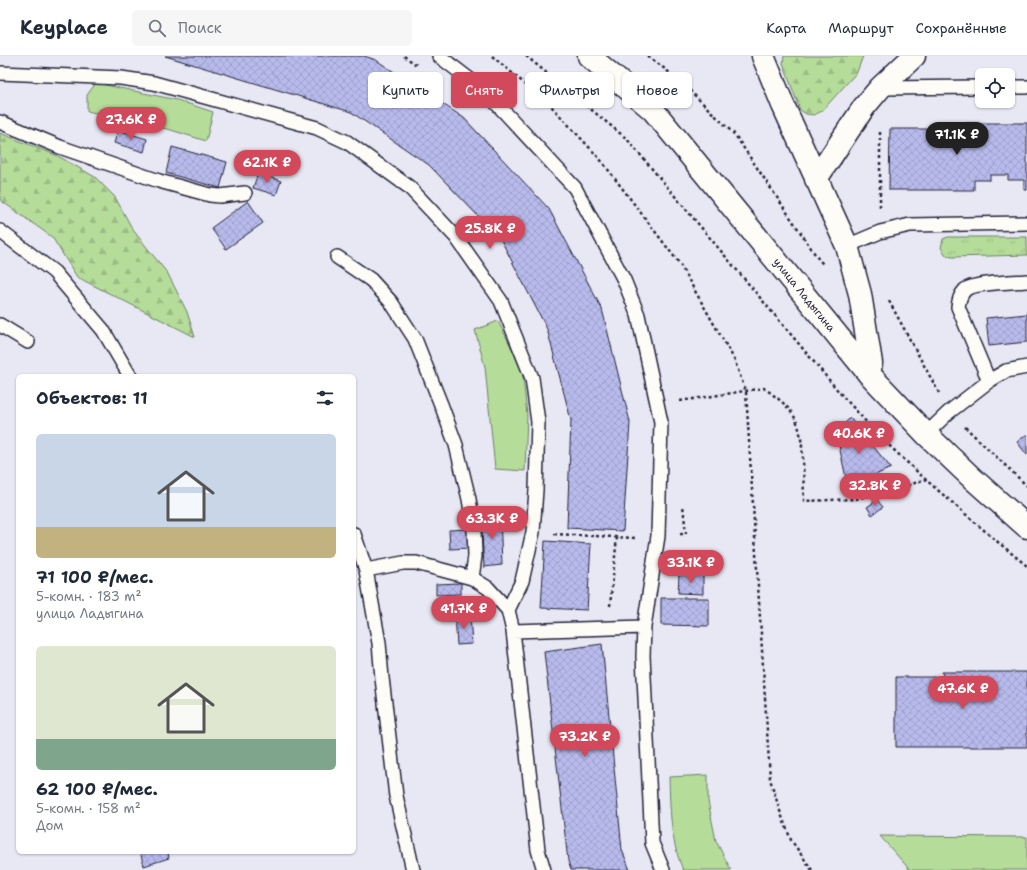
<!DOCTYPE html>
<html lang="ru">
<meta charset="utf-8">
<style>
:root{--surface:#fff;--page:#f6f6f7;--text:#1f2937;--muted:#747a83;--line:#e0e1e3;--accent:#d1495b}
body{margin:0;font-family:"Shantell Sans",sans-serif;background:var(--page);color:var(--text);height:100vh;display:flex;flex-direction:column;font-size:15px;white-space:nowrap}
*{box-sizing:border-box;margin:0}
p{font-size:13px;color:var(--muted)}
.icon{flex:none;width:22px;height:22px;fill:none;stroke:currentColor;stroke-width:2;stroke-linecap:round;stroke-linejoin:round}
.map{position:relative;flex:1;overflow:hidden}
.drawer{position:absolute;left:16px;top:318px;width:340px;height:480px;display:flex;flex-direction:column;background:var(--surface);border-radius:6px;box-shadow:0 1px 3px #0004}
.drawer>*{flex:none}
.banner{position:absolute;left:368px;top:16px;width:380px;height:36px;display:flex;gap:8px}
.tools{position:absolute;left:975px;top:12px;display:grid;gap:8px}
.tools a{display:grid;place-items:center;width:40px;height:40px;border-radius:6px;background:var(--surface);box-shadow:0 1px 3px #0004;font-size:20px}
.price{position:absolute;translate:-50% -34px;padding:0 9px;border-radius:14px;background:var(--accent);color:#fff;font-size:13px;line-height:26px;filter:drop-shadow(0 1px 2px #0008)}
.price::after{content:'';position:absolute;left:50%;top:24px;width:12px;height:9px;margin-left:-6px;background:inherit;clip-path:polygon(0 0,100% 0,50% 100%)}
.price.selected{background:#222;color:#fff}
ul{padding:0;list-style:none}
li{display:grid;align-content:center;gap:8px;height:212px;padding:0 20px}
li span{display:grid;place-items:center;height:124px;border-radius:6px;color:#555}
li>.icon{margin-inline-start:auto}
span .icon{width:72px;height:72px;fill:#fffc;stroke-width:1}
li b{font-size:17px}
h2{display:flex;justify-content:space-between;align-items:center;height:48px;padding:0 20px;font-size:17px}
.tag{padding:0 14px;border-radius:6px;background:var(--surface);box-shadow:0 1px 3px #0004;font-size:14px;line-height:36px}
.tag.selected{background:var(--accent);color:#fff}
header{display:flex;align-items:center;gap:24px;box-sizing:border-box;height:56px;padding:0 20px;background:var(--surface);border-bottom:1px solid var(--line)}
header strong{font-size:19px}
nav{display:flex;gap:22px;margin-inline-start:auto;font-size:14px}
.search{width:280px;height:36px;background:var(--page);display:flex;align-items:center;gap:10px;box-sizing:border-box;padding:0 14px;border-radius:6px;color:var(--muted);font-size:15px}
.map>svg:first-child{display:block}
</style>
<header>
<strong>Keyplace</strong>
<div class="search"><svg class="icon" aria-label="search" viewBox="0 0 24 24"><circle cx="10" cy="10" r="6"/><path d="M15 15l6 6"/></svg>Поиск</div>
<nav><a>Карта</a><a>Маршрут</a><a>Сохранённые</a></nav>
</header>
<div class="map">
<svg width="1027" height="814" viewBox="0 0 1027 814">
<defs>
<pattern id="grass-tufts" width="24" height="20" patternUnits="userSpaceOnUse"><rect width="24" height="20" fill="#b5dc98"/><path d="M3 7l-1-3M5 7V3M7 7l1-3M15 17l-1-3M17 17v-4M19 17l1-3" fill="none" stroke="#9bbc84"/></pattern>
<pattern id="forest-firs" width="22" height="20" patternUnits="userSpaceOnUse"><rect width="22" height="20" fill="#b5dc98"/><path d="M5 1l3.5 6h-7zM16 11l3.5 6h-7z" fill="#9bbc84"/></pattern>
<pattern id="building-cross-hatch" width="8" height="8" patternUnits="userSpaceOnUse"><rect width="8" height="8" fill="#b8baec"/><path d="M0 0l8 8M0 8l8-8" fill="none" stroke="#9ea0cb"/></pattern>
</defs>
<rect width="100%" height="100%" fill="#e8e8f4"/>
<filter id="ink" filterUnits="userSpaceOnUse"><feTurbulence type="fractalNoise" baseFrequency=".025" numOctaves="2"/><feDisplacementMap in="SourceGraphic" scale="8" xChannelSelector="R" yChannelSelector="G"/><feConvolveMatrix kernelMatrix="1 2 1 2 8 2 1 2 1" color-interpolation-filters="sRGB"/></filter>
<g filter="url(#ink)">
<path fill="url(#grass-tufts)" stroke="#6c7f6a" d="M948 181H1027V199L952 201 946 199 941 192 943 183Z"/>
<path fill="url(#forest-firs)" stroke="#6c7f6a" d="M784 0H863L857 16 822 55 814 59 806 58 800 54 783 7Z
M0 77 58 100 95 121 115 141 133 174 168 218 187 256 195 281 77 221 52 181 0 144Z"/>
<path fill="#b5dc98" stroke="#6c7f6a" d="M96 27 177 44 213 56 206 85 171 74 87 55V39Z
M498 265 522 312 527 359 525 415 495 413 485 311 475 274Z
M708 719V745L716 785 731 814H683C670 784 670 752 669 721Z
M880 780 1027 781V814H910Z"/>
<path fill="url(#building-cross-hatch)" stroke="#22223b" d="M165 0H364L376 4 464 62 549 153 602 253 630 366 623 475 567 472 571 364 547 273 501 184 429 109 351 56Z
M941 67H1027V134H1024V124H1008V119H990V124H974V134H889L890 73H941Z
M118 74 147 83 144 96 114 87Z
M172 91 227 106 220 132 166 117Z
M258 117 281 125 276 139 253 132Z
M248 145 263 167 226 193 211 172Z
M1027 258V286L989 290 986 262Z
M850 362 891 412 848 431 836 376Z
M1027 378V399L1017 386Z
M877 444 883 451 872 459 867 451Z
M500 458 502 509 484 511 481 459Z
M469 473 470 492 450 493 449 474Z
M545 485 591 488 587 554 541 552Z
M679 519H703V538L678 537Z
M461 527V538L436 539V528Z
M661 542H709V570L661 569Z
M470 559 472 588 457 589 455 560Z
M602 588 622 794 630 814H571L568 805 544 596Z
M942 616H1027V691H896V621H943Z
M140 796H168L169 802 144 810Z"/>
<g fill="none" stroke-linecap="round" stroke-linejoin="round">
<defs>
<path id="lane" d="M439 0 485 35 575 132 624 224 638 259 661 366 658 480 644 571 643 600 652 787 663 814
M0 17 121 22 154 27 317 72 347 86 409 131 456 181 501 245 532 322 538 366 536 434 533 476 522 525 508 554
M1008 31H1027
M880 32 982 31
M0 66 60 91 159 125 210 139 220 140 245 137
M0 175 54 216 103 274 130 320
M847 190 880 176 910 169 1027 167
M337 201 371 224 391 246 415 283 442 351 456 389 469 443 474 473 475 500 472 522
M0 269 28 286
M989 325 958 251C959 244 960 239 965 234 972 227 1015 226 1027 225
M926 378 949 356 989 325 1006 315 1027 311
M354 478 366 514 379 587 382 622 396 740 413 814
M366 514 403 507H416L472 522 488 532 508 554 513 575
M544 814 538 794 513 575 644 571"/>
<path id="street" d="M763 0 783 49 847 190 860 238 871 307 869 318
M816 123 864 51 880 32 914 0"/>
<path id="secondary" d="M589 0 653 54 869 318 926 378 972 422 1027 471"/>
</defs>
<use href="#lane" stroke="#22223b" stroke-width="16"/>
<use href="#street" stroke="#22223b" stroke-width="25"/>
<use href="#secondary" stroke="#22223b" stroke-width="25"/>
<path stroke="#22223b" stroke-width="2.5" stroke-dasharray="3 3" stroke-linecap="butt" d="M404 0 418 10
M492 0 552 51 600 103 679 207 734 303 746 336 770 723 781 758 791 784 812 814
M526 0 627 83 840 337 879 380 925 423 993 482 1027 510
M648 0 679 24 735 79 819 204 824 209
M880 76V153
M889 245 939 337
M680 345 764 332C776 341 788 349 795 362 805 381 803 423 804 445L856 443 910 429 925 423
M965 371 1027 430
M554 478 635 482
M680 478H686L683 449
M610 550 617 481"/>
<use href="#lane" stroke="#fdfcf7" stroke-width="13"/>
<use href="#street" stroke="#fdfcf7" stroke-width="22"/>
<use href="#secondary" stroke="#fdfcf7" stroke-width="22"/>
</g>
</g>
<g text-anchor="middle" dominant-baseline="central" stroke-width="4" stroke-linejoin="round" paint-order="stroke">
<g font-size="11" fill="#22223b" stroke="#fdfcf7">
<text transform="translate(804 239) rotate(51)">улица Ладыгина</text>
</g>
</g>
</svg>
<div class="tools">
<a><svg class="icon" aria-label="locate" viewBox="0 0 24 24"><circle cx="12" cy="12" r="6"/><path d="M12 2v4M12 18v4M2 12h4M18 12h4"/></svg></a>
</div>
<b class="price" style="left:131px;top:85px">27.6K ₽</b>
<b class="price selected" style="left:957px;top:100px">71.1K ₽</b>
<b class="price" style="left:267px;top:128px">62.1K ₽</b>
<b class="price" style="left:490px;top:194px">25.8K ₽</b>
<b class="price" style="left:859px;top:399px">40.6K ₽</b>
<b class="price" style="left:875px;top:451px">32.8K ₽</b>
<b class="price" style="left:492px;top:484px">63.3K ₽</b>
<b class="price" style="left:691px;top:528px">33.1K ₽</b>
<b class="price" style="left:464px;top:574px">41.7K ₽</b>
<b class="price" style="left:963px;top:654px">47.6K ₽</b>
<b class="price" style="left:585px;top:702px">73.2K ₽</b>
<div class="banner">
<a class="tag">Купить</a>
<a class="tag selected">Снять</a>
<a class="tag">Фильтры</a>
<a class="tag">Новое</a>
</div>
<section class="drawer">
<h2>Объектов: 11<svg class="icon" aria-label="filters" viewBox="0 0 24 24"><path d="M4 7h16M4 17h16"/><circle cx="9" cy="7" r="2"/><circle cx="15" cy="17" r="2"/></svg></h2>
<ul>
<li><span style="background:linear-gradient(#c9d6e8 75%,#c2b280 0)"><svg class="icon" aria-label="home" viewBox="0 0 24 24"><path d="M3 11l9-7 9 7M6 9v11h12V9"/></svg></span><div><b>71 100 ₽/мес.</b><p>5-комн. · 183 m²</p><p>улица Ладыгина</p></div></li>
<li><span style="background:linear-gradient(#dfe7d0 75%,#7fa58c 0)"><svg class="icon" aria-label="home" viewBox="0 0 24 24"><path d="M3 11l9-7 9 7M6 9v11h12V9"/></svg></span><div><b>62 100 ₽/мес.</b><p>5-комн. · 158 m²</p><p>Дом</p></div></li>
</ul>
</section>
</div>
